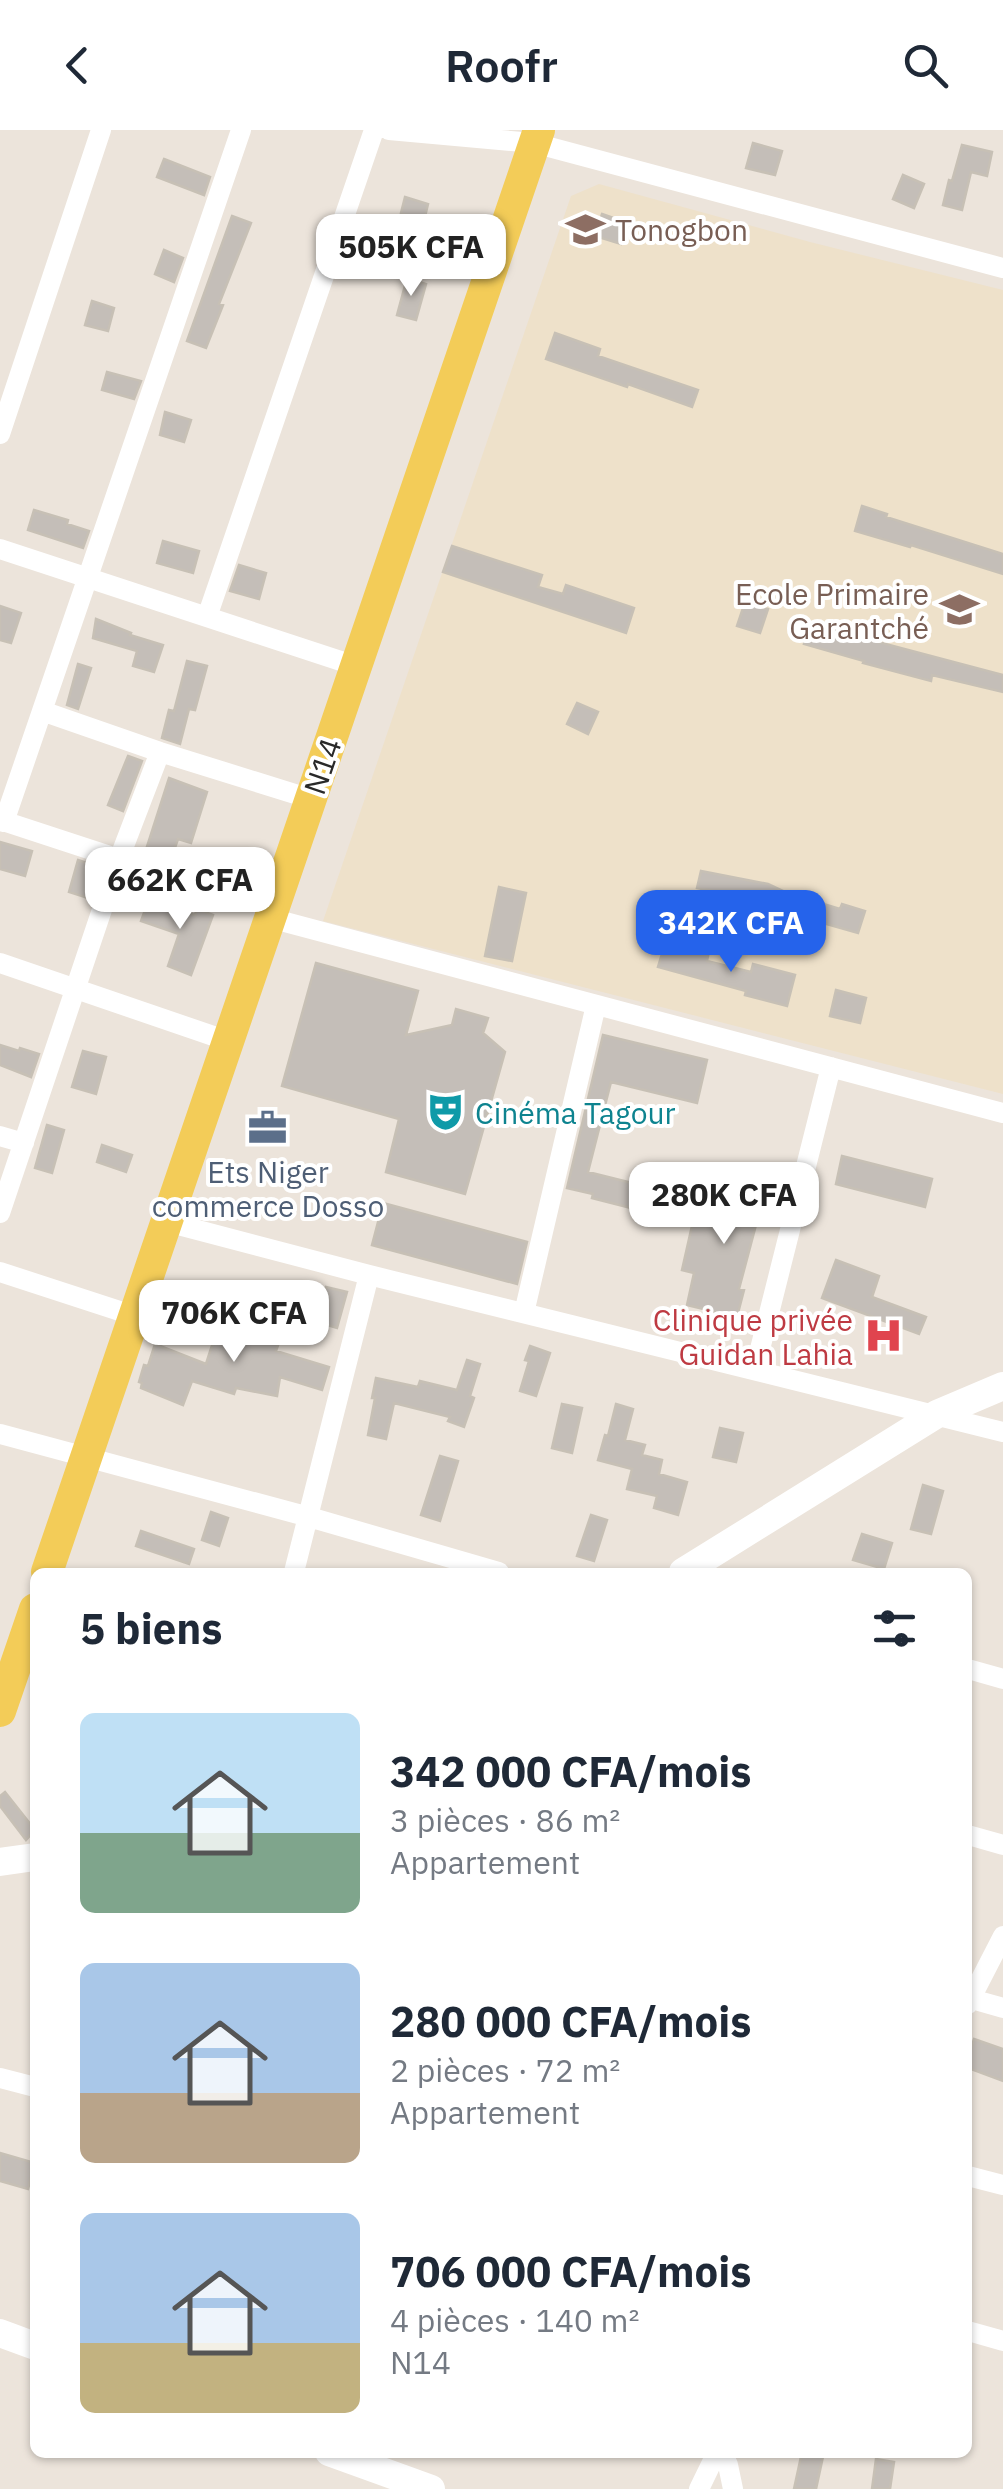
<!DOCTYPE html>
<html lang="fr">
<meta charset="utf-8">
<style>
:root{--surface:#fff;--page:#f2f2f3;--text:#1f2937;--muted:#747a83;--accent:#2563eb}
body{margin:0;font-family:"IBM Plex Sans",sans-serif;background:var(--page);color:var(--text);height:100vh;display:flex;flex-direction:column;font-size:38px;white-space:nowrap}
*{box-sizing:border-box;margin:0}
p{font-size:32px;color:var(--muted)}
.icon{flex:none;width:55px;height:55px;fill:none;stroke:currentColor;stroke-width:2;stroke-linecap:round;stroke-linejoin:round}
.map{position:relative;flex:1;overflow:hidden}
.sheet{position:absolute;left:30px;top:1438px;width:942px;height:890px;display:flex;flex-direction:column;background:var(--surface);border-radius:15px;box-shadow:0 2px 8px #0004}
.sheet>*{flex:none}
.price{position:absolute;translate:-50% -85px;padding:0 22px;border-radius:20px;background:#fff;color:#222;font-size:32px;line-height:65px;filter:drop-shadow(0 2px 5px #0008)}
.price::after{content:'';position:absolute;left:50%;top:60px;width:30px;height:22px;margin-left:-15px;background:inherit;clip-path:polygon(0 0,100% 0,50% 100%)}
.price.selected{background:var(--accent);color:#fff}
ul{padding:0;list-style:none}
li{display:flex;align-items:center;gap:30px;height:250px;padding:0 50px}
li span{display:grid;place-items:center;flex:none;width:280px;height:200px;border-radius:15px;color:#555}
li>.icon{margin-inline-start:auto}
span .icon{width:120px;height:120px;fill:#fffc;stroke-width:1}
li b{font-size:42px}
h2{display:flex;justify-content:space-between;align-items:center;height:120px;padding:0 50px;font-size:42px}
header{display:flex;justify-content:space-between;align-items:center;height:130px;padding:0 50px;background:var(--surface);font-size:45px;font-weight:600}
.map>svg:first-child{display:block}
</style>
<header><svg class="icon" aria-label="back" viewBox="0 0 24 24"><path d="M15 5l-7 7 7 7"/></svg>Roofr<svg class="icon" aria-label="search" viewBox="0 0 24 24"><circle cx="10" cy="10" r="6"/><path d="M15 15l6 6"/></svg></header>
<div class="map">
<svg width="1003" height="2359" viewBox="0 0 1003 2359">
<rect width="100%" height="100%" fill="#ece4db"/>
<path fill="#eee1ca" d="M599 54 810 112 1003 160V964L323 791 571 66Z"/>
<path fill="#c4beb8" stroke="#c7c0b5" stroke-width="2.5" d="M753 13 782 21 775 45 746 38Z
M962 15 992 22 987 46 971 42 962 80 943 75 949 50 952 51Z
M164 29 210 47 204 65 157 47Z
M903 45 924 54 914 78 893 69Z
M405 67 428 74 423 95 441 101 434 127 401 118 410 86 401 83Z
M602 84 628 93 621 114 595 106Z
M232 86 251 93 219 174 223 175 206 218 187 211Z
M164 120 183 128 174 152 155 144Z
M407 148 426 154 416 190 397 185Z
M92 171 114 178 108 201 85 195Z
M555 203 600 219 598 226 698 260 692 277 628 254 627 257 546 229Z
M107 242 141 251 134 269 102 260Z
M165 282 191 290 184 312 160 305Z
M862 376 887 384 886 387 1003 424V444L911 415 910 417 855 401Z
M34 380 68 390 67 394 89 401 83 418 28 400Z
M163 411 199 421 193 443 157 433Z
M452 416 542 445 538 457 563 464 566 455 634 478 626 503 443 442Z
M239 435 266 443 259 469 230 461Z
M745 472 768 479 760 503 737 496Z
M0 476 21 483 11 513 0 510Z
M96 489 131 503 130 505 163 515 154 542 133 536 137 521 93 508Z
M810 494 1003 545V562L932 545 931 551 863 533 864 531 804 514Z
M187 531 207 536 195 580 189 579 180 614 162 608 169 580 174 581Z
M78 534 91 538 78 579 67 575Z
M577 573 598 582 588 604 567 594Z
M128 626 142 631 123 681 108 675Z
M169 648 207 662 191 713 178 709 169 735 144 726Z
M0 712 32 721 25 746 0 739Z
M78 730 102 738 91 769 69 762Z
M701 741 768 754 787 763 840 779 842 774 865 781 858 803 788 783 752 769 751 776 732 772 733 765 697 758Z
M499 757 526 763 512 831 485 826Z
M149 769 195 785 197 779 213 785 191 845 168 836 179 804 141 791Z
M665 814 708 826 707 831 751 842 753 834 795 845 787 876 745 865 746 861 658 837Z
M316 833 418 861 406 905 452 895 456 879 488 888 483 903 505 922 465 1064 386 1042 399 989 282 956Z
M836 860 866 868 860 893 830 886Z
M603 905 707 930 697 973 611 952 588 1042 672 1063 666 1087 592 1068 593 1064 567 1058Z
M0 915 19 921 20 918 39 924 31 947 0 935Z
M83 921 106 927 96 964 72 957Z
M47 995 64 1000 52 1043 35 1038Z
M102 1015 132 1025 126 1042 97 1032Z
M842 1026 932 1049 925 1077 836 1054Z
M744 1036 771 1046 754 1090 757 1091 739 1159 744 1160 737 1187 687 1175 694 1143 682 1140 696 1078 725 1085Z
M383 1073 527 1112 517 1154 372 1115Z
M836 1130 879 1146 872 1167 926 1187 919 1204 822 1168Z
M326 1157 347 1162 337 1198 317 1192Z
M273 1175 290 1181 276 1221 329 1237 322 1260 280 1247 277 1266 236 1258 234 1264 192 1251 183 1275 141 1258 142 1253 139 1252 144 1235 148 1236 155 1214 206 1234 214 1209 239 1218 251 1185 267 1191Z
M530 1216 550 1223 536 1266 520 1261 529 1231 525 1230Z
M467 1230 480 1234 470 1266 474 1268 464 1297 448 1291 450 1287 394 1273 386 1309 368 1305 375 1268H372L376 1248 418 1257 420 1251 457 1260Z
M562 1274 582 1278 572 1323 552 1318Z
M616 1274 633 1279 625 1310 645 1315 642 1325 662 1330 659 1344 687 1352 678 1385 654 1378 657 1366 627 1359 632 1339 598 1330 605 1305 608 1306Z
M720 1298 743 1303 736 1332 713 1327Z
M440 1326 458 1331 440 1391 421 1385Z
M923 1355 943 1361 931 1404 911 1399Z
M211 1382 228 1388 219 1416 202 1410Z
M591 1385 607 1390 594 1431 577 1426Z
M141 1401 194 1419 189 1434 136 1416Z
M862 1404 892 1413 884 1439 853 1430Z
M5 1662 35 1700 26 1710 0 1676V1666Z
M974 1909 1003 1919V1951L968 1938V1927Z
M0 2023 35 2033 28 2059 0 2051Z
M802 2322H824L816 2359H794Z
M876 2329 894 2332 890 2359H872Z"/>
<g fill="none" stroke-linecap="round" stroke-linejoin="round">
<path stroke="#fff" stroke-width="20" d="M389 0 534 13 1003 138
M0 304 101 0
M0 419 356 536
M207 487 374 0
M42 581 160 622 311 669
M0 690 119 729
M4 692 241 0
M270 788 1003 983
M0 833 228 911
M0 1006 24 1013
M0 1083 119 729 160 622
M167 1092 369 1145 1003 1302
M0 1142 135 1186
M524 1183 596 875
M755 1239 831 937
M0 1304 309 1387 499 1442
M294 1442 369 1145
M968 1539 1003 1549
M968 1705 1003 1715
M968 1868 1003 1878
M968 1874 1003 1806
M0 1948 35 1957
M968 2046 1003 2055
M968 2201 1003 2211
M722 2322 728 2335 733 2359
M699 2359 717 2322"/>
<path stroke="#fff" stroke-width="28" d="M683 1442 937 1284 1003 1256
M0 1732 35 1727
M0 2203 35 2216
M329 2322 431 2359"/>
<path stroke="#f3cc58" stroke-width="32" d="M47 1442 539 0
M0 1581 35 1479"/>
</g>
<defs>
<symbol id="school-bare" viewBox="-9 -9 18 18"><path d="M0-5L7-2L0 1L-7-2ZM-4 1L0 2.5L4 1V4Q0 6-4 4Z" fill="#8d6e63" stroke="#fff" stroke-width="2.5" paint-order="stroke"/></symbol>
<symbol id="theatre-bare" viewBox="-9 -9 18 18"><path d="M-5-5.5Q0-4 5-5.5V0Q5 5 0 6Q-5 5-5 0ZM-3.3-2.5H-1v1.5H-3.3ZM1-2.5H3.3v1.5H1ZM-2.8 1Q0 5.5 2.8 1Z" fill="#0f9aa8" stroke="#fff" stroke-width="2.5" paint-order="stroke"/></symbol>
<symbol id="office-bare" viewBox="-9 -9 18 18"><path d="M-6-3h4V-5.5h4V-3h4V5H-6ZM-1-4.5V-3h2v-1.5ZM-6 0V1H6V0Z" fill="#5c6f8a" stroke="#fff" stroke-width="2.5" paint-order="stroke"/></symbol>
<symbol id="hospital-bare" viewBox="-9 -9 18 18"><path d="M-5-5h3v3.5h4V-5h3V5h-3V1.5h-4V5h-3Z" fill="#e0444e" stroke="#fff" stroke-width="2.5" paint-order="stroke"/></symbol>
</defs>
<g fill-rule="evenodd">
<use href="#school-bare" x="558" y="72" width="55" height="55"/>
<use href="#school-bare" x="932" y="452" width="55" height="55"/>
<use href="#theatre-bare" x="418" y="954" width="55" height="55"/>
<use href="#office-bare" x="240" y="970" width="55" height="55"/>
<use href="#hospital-bare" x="856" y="1178" width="55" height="55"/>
</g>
<g text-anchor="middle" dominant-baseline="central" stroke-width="8" stroke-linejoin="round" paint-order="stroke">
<g font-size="30" fill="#785e54" stroke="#fff" text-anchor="start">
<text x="615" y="99">Tonogbon</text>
<text x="929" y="463" text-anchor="end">Ecole Primaire<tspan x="929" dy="34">Garantché</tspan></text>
</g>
<g font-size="30" fill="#292929" stroke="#fff">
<text transform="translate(322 636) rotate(-71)">N14</text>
</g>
<g font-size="30" fill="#0d838f" stroke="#fff" text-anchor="start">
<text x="475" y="982">Cinéma Tagour</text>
</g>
<g font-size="30" fill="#4e5e75" stroke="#fff">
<text x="268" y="1041">Ets Niger<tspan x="268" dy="34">commerce Dosso</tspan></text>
</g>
<g font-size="30" fill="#be3a42" stroke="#fff" text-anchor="end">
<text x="853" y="1189">Clinique privée<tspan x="853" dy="34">Guidan Lahia</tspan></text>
</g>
</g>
</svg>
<b class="price" style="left:411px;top:169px">505K CFA</b>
<b class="price" style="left:180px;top:802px">662K CFA</b>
<b class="price selected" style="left:731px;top:845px">342K CFA</b>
<b class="price" style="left:724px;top:1117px">280K CFA</b>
<b class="price" style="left:234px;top:1235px">706K CFA</b>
<section class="sheet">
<h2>5 biens<svg class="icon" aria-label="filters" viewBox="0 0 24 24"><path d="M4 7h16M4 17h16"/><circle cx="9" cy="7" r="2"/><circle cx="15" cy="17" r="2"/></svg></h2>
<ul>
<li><span style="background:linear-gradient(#bfe0f5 60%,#7fa58c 0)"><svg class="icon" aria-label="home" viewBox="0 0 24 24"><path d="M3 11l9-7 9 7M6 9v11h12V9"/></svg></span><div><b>342 000 CFA/mois</b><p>3 pièces · 86 m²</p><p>Appartement</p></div></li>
<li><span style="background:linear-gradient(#a9c7e8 65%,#b9a48a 0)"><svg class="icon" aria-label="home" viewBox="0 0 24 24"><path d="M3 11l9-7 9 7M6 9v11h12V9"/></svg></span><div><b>280 000 CFA/mois</b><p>2 pièces · 72 m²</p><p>Appartement</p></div></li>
<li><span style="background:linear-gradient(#a9c7e8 65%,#c2b280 0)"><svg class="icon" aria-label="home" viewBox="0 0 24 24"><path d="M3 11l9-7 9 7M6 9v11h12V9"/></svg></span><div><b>706 000 CFA/mois</b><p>4 pièces · 140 m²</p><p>N14</p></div></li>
</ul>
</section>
</div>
